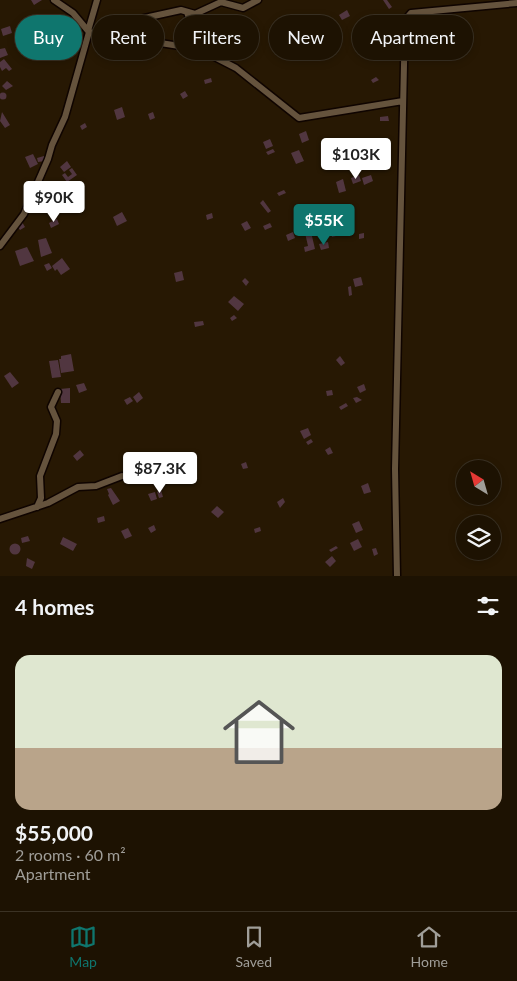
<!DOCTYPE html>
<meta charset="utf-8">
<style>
:root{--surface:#1d1202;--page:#2a2011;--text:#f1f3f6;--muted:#a09e99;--line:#3b3224;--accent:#0f766e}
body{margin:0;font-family:Lato,sans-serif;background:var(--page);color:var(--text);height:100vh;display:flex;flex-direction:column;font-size:19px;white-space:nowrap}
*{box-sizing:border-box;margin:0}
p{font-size:16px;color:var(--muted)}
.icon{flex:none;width:28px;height:28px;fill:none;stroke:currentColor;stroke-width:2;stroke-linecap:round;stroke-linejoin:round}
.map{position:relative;height:576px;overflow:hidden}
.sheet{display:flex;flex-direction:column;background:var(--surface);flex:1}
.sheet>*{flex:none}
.top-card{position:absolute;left:15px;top:15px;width:488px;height:45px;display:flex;gap:10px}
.needle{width:32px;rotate:323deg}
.fabs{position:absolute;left:456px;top:460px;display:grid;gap:10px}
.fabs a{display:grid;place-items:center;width:45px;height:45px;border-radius:50%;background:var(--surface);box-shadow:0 2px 8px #0003,0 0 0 1px var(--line);font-size:25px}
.price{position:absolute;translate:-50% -42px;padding:0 11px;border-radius:5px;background:#fff;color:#222;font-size:16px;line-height:32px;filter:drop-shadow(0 1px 2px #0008)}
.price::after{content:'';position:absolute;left:50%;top:30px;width:15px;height:11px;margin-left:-8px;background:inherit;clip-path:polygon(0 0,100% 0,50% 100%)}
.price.on{background:var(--accent);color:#fff}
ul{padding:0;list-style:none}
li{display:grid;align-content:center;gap:10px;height:265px;padding:0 15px}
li+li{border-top:1px solid var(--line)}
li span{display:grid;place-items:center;height:155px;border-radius:15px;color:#555}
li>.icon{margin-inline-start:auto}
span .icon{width:90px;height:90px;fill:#fffc;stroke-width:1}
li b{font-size:21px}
h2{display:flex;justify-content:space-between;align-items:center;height:60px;padding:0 15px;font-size:21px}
.chip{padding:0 18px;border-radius:22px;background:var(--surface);box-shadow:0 2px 8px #0003,0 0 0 1px var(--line);font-size:18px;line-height:45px}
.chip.on{background:var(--accent);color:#fff}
.tab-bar{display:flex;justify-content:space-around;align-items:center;height:70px;border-top:1px solid var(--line);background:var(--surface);font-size:14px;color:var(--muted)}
.tab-bar a{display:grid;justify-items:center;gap:2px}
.tab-bar .on{color:var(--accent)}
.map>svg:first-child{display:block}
</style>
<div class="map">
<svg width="517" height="576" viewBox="0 0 517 576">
<rect width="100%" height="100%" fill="#271803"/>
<path fill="#513640" d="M31 0H42L34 5Z
M383 0H387L392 7 389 9Z
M347 10 350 16 342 20 339 15Z
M10 26 12 33 3 36 1 29Z
M324 33 326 43 318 44 317 34Z
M313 36V41L308 42 307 37Z
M327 44 328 48 319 49V45Z
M5 48 8 55 0 58V49Z
M4 59 12 69 9 71 6 68 2 71 0 67V62Z
M376 77 379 80 373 83 371 80Z
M211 78 212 82 205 84 204 80Z
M7 81 13 86 6 90 2 86Z
M185 91 188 96 183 99 180 94Z
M-0.5 96a3.5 3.5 0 1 1 7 0a3.5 3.5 0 1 1-7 0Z
M122 107 125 117 117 120 114 110Z
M2 112 10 125 5 128 0 121Z
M153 112 155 118 150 120 148 114Z
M388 116 389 121H380V117Z
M85 123 87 127 82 130 80 126Z
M306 131 309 140 302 143 299 134Z
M270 139 273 146 266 149 263 142Z
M273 149 275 152 268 155 266 152Z
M299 150 304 161 296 164 291 153Z
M33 154 38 164 30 168 25 157Z
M44 156 45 161 38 162 37 158Z
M67 161 71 167 64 172 60 167Z
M72 168 77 175 67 182 62 175 65 173 68 177 72 174 69 170Z
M359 175 361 181 353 184 351 178Z
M371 175 373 181 364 185 362 178Z
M343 179 346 191 339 193 336 182Z
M284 190 286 193 279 196 277 193Z
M263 200 271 211 268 213 260 203Z
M122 212 127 221 117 226 113 217Z
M212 213 213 218 207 220 206 215Z
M57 219 59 224 51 228 49 223Z
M247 221 251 228 245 231 241 224Z
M22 222 25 227 20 230 17 226Z
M270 223 272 227 265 230 263 226Z
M338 226 340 235 332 237 330 228Z
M293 232 295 238 288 241 286 235Z
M311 232 315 249 305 252 304 247 308 246 305 233Z
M364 233V238L359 239V234Z
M46 238 52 253 41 257 38 240Z
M328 242 329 248 321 250 319 244Z
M27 247 34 261 20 266 15 251Z
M62 258 70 269 61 275 57 269 55 271 52 266Z
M49 263 52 268 47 271 44 265Z
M182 271 184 280 176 282 174 273Z
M361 277 363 285 355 287 353 279Z
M245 278 249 282 246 286 242 281Z
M351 286 352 295 349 296 348 287Z
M234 296 244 304 238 311 228 302Z
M234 315 237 318 232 321 230 318Z
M203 321 204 325 195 327 194 322Z
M71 354 74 371 61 373 59 359H61V356Z
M340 356 345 363 341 366 336 360Z
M58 360 61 377 52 378 49 361Z
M10 372 19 383 12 388 4 376Z
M84 383 87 390 79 393 76 385Z
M364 384 366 390 360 393 357 387Z
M70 388V403H61L60 389Z
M332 390 333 395 327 396 326 391Z
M139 392 143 398 137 403 133 397Z
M130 397 133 401 127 405 124 400Z
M357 397 362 400 356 403 353 398Z
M346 403 348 406 341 410 339 407Z
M308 428 311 435 304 439 300 431Z
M311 439 313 442 308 445 306 442Z
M330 447 333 453 328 455 325 450Z
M80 450 84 455 77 461 73 456Z
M246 462 248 468 243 469 241 464Z
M368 483 371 492 364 494 361 486Z
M111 488 120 501 113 505 108 495 109 494 107 489Z
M161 490 163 497 159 498 157 492Z
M155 492 157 499 151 501 148 494Z
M283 498 285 502 280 508 277 502Z
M217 506 224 512 218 518 211 512Z
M104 516 105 521 98 523 97 518Z
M359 521 363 530 356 533 352 524Z
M154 525 156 530 151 533 148 528Z
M260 527 261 531 255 533 254 529Z
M128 528 132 536 125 539 121 531Z
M28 536 30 541 22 543 21 538Z
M63 537 77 544 73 551 60 544Z
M358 539 362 547 354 551 350 543Z
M9.5 549a5.5 5.5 0 1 1 11 0a5.5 5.5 0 1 1-11 0Z
M336 546 338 548 331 552 329 550Z
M376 548 378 554 374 556 372 549Z
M332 556 336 561 330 567 325 562Z
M27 558 35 562 32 569 26 566Z"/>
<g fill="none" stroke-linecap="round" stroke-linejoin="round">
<defs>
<path id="minor" d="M54 0 73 13 89 32 199 49 236 68 299 118 403 101
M187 12 199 49
M88 31 97 0
M105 35 140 19 181 10 195 14 221 2 243 8 258 0
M0 246 24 214 48 159 52 145 65 117 89 32
M37 507 41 498 40 476 56 434 57 421 51 407 58 392
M0 519 48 503 78 487 96 486 122 476
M397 576 395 469 405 20 411 13 517 3"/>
</defs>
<use href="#minor" stroke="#0f0400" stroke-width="9"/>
<use href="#minor" stroke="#65533d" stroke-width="6"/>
</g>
</svg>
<div class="fabs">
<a><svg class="needle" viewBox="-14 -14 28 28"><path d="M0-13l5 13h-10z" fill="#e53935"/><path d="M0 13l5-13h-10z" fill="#a09e99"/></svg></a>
<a><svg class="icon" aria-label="layers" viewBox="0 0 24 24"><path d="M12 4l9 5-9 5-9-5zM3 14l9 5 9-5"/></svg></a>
</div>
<b class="price" style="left:356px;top:180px">$103K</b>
<b class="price" style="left:54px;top:223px">$90K</b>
<b class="price on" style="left:324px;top:246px">$55K</b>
<b class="price" style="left:160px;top:494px">$87.3K</b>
<div class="top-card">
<a class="chip on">Buy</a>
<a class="chip">Rent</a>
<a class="chip">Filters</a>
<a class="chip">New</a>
<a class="chip">Apartment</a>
</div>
</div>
<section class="sheet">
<h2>4 homes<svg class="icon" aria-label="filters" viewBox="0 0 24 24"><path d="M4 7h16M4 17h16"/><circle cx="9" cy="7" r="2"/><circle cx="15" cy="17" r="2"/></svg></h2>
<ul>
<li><span style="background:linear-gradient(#dfe7d0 60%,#b9a48a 0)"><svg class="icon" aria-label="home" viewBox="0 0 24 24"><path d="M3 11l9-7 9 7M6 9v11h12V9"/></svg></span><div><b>$55,000</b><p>2 rooms · 60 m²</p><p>Apartment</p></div></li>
</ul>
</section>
<nav class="tab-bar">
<a class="on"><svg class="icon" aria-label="map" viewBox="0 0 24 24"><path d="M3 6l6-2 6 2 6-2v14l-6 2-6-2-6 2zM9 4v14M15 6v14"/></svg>Map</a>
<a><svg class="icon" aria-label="saved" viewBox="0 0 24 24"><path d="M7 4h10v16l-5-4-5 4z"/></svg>Saved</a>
<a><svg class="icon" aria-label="home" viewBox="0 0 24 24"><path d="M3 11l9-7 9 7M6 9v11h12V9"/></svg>Home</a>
</nav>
